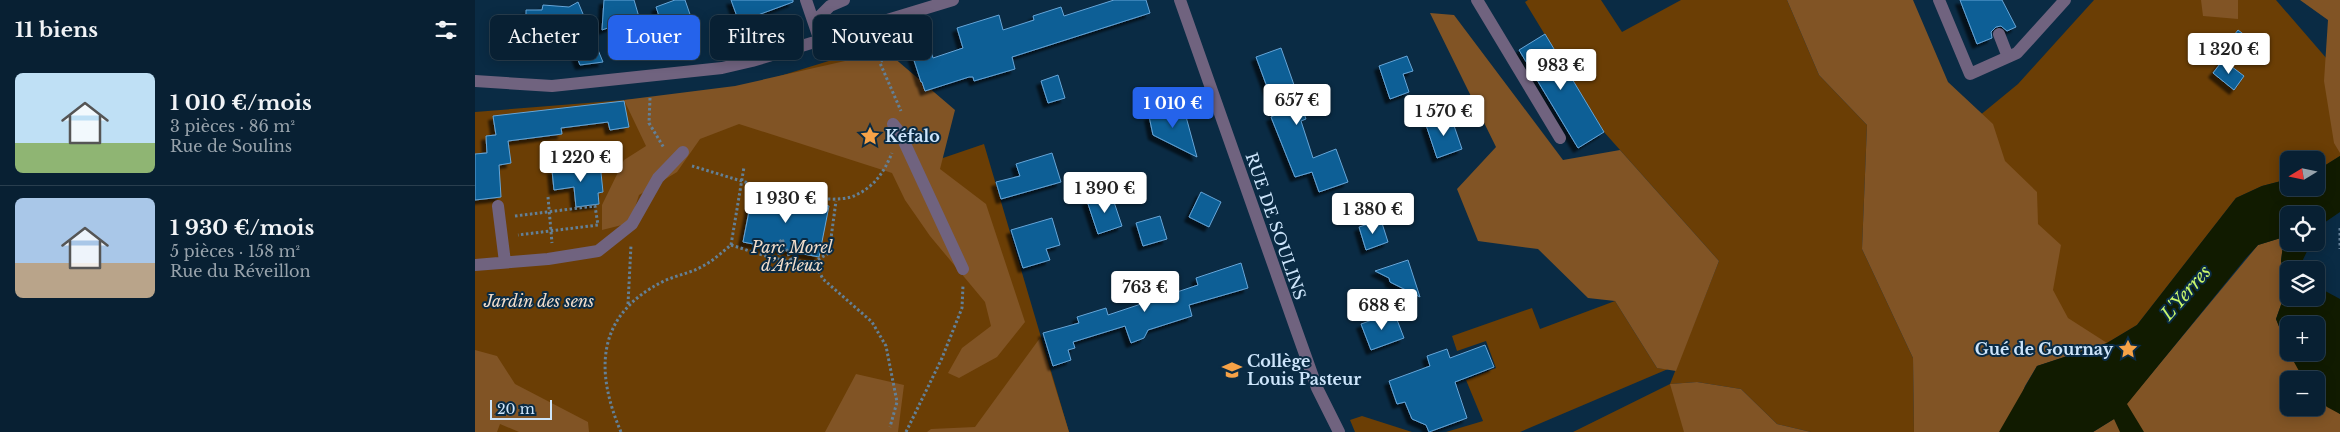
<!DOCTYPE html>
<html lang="fr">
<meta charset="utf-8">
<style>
:root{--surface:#082033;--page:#162d3f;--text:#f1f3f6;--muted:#98a3ac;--line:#293e4e;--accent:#2563eb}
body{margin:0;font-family:"Libre Baskerville",serif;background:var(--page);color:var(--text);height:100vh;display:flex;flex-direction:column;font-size:19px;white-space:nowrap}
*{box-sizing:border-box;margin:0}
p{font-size:16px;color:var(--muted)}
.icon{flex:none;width:28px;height:28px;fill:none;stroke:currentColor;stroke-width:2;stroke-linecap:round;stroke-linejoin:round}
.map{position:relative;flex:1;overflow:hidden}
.panel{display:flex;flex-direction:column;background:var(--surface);width:475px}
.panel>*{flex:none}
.top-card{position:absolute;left:15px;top:15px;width:475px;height:45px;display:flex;gap:10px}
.needle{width:32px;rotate:260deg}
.fabs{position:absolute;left:1805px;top:151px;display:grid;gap:10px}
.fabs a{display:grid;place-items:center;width:45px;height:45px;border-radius:8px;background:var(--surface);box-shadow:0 2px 12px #0003,0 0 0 1px var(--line);font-size:25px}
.scale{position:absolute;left:15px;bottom:12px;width:62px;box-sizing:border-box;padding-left:5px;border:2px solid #cde5fb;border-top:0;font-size:14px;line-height:18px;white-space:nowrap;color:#cde5fb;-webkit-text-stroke:4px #0a2b44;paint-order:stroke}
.price{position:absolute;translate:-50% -42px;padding:0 11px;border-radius:5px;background:#fff;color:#222;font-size:16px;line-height:32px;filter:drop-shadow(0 1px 2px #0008)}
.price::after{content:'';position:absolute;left:50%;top:30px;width:15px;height:11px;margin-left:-8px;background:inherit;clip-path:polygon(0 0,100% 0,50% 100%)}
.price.current{background:var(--accent);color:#fff}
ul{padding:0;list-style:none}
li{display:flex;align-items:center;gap:15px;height:125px;padding:0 15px}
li+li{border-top:1px solid var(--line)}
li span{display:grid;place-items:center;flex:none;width:140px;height:100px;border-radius:8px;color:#555}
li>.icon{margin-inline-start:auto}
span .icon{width:60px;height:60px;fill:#fffc;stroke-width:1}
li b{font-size:21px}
h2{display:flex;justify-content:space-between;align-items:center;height:60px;padding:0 15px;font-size:21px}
.pill{padding:0 18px;border-radius:8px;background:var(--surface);box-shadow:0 2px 12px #0003,0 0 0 1px var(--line);font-size:18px;line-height:45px}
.pill.current{background:var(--accent);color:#fff}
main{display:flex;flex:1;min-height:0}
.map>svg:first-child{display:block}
</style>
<main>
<section class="panel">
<h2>11 biens<svg class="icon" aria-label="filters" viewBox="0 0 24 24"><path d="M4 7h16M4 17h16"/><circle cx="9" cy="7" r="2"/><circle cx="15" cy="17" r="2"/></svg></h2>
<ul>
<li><span style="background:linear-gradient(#bfe0f5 70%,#8fb573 0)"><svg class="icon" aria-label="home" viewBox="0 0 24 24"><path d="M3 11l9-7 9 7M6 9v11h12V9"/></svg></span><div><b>1 010 €/mois</b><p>3 pièces · 86 m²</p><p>Rue de Soulins</p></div></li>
<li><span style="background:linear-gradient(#a9c7e8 65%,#b9a48a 0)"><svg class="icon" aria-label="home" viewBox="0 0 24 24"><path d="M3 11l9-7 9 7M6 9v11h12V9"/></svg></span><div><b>1 930 €/mois</b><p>5 pièces · 158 m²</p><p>Rue du Réveillon</p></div></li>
</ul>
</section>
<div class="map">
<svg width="1865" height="432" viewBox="0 0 1865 432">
<defs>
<filter id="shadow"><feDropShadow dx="-4.5" dy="4.5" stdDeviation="1" flood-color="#0009"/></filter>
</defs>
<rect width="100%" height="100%" fill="#0a2b44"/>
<path fill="#6b3e05" d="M1053 0H1126L1147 32 1206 0H1312L1344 75 1392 125 1387 249 1438 358 1439 432H1336L1302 424 1266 389 1222 382 1196 384 1226 432H1098L1195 384 1244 261 1129 132 1050 2Z
M1619 0H1801L1865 74V156L1841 171V160H1814V179L1787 186 1761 198 1662 325 1632 343 1603 352 1487 130 1543 84Z
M404 45 465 159 509 144 594 432H2L0 399V112L175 98 272 86 383 52 391 56 401 54 404 49Z
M1140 301 1182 368 1193 369 1045 432H971L1008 421 991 380 1021 368 1011 341 982 351 977 336 1057 308 1065 329Z
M887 416 937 432H880L875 420Z"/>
<path fill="#815425" d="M1312 0H1438L1473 82 1518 124 1530 161 1562 192 1563 224 1586 245 1578 290 1593 318 1632 343 1562 366 1550 386 1533 432H1439L1438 358 1387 249 1392 125 1344 75Z
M1726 0H1763V19L1728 16Z
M1825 0H1865V153L1859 143 1849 81 1853 20Z
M955 13 979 15 1088 160 1145 150 1244 261 1201 371 1182 368 1140 301 1113 298 1063 249 1003 241 982 189 1021 147Z
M404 45 480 110 465 169 511 204 550 322 522 357 484 378 473 373 487 348 516 326 510 302 455 236 430 200 417 173 264 124 225 139 202 172 164 195 155 223 127 230V205L149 160 171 146 149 100 260 86 401 54 404 49Z
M1809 237 1806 261 1811 281 1807 302 1801 319 1814 352 1830 380H1814V408H1841V395L1865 414V432H1618L1639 419 1783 245Z
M565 338 594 432H452L456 429 500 427Z
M0 350 22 356 40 384 113 422 114 432H44L25 424 22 432H0Z
M381 374 429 385 423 432H350Z
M1222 382 1266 389 1302 424 1336 432H1209L1195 384Z"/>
<path fill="#111b00" d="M1865 156V212L1846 225 1841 233V215H1814V242L1836 243 1823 270H1814V298H1841V286L1865 299V414L1852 407 1841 396V380H1829L1814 353 1841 352V325H1814V351L1801 319 1807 302 1811 281 1806 261 1809 237 1783 245 1770 259 1652 404 1669 432H1645L1639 419 1618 432H1524L1562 366 1632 343 1662 325 1761 198 1787 186 1814 179V188H1841V171Z"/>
<path fill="#085f96" stroke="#67a5d8" filter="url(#shadow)" d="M129 0H159L164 17 127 30Z
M200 0H210L218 23 190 34 181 7Z
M256 0H318V2L264 22Z
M639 0H671L675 13 537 57 540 69 499 81 498 77H494L450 91 447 82H446L437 54 455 48 458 58 488 48 482 28 524 15 528 30 559 20 558 16 586 7 589 16Z
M1485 0H1527L1541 27 1532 31 1526 26 1521 27 1516 32 1517 38 1502 44Z
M103 2 128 62 105 65 93 34 62 33V38L37 37V17L51 18V10H67L68 5 94 7Z
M1763 30 1779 42 1768 56 1752 44Z
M1070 34 1129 132 1103 148 1044 50Z
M806 48 831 119 826 121 838 158 861 149 873 182 844 192 837 172 820 177 796 117 802 114 781 57Z
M932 56 938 71 928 74 934 92 915 99 904 66Z
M1748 60 1769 76 1759 90 1738 73Z
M583 75 590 98 573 103 566 81Z
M149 101 154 127 135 130 133 122 86 128 87 134 33 141 36 163 24 165 26 197 0 200V154L12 153 11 136 21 135 18 116Z
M705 106 707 114 710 113 722 157 678 135 674 116Z
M976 117 987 149 962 158 951 125Z
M577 153 586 182 526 199 521 182 545 176 541 164Z
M125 163 128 192 123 193 124 204 101 207 99 187 79 190 77 170Z
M278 191 354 206 344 257 268 242Z
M726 192 746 202 734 227 714 217Z
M636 193 647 226 623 234 612 201Z
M685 216 692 239 668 246 661 223Z
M577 218 585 245 571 249 575 260 548 268 536 230Z
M906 220 913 242 891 250 884 227Z
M933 260 945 297 915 282 914 278 900 271Z
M766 263 773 288 714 305 717 316 673 330 669 338 656 343 650 326 598 342 600 348 593 350 596 360 578 366 568 333 604 323 602 317 631 308 633 315 723 285 721 278Z
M919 312 929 338 896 350 886 324Z
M1010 345 1019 367 980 382 992 418 954 432 951 425 937 419 930 402 922 404 914 381 955 366 952 356 972 349 975 358Z"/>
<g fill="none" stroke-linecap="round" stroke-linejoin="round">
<path stroke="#638097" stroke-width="3" stroke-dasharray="2.5 2.5" stroke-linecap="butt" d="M411 37 414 50 405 63 426 111
M175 98 174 123 189 148
M217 166C253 176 349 211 381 195 400 186 409 172 417 153
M73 197 77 243
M315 207 318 194
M40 216 120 206 123 225 43 235
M1865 228V249
M307 240C313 247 311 255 318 261
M256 245 303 260 339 262 354 253 361 201
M289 254C297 251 299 244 307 240
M303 260 307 241
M339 262 348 279 397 322 411 346 422 402 415 427
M153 304 156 245
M146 432C119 369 122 314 189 281 202 275 216 273 228 266 238 261 247 252 256 245L269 167
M431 432 467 358 487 308 488 285"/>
<path stroke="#70637f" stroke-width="12" d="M331 0 345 41
M705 0 822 332 842 388 864 432
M1002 0 1085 138
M1464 0 1495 74 1542 53 1590 0
M339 22 355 6 369 0
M1524 34 1533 57
M0 81 77 86 247 68 277 61 478 0
M418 124 425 133 488 269
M23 206 30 262
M0 265 73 259 123 251 157 224 183 178 208 152"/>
</g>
<defs>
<symbol id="sight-bare" viewBox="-9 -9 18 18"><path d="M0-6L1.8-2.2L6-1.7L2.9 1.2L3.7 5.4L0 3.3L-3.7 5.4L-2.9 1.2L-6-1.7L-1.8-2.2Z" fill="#f6a247" stroke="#0a2b44" stroke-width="2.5" paint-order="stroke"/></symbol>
<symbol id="school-bare" viewBox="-9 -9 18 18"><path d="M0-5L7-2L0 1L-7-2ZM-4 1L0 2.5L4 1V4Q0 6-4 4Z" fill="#f6a247" stroke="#0a2b44" stroke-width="2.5" paint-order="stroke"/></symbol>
</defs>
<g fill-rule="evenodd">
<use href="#sight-bare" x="381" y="122" width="28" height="28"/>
<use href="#sight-bare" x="1639" y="335" width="28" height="28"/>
<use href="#school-bare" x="743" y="356" width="28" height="28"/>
</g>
<g text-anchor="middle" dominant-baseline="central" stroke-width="4" stroke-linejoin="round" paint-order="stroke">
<g font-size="16" font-weight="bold" fill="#cde5fb" stroke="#0a2b44" text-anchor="start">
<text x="410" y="136">Kéfalo</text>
<text x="1638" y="349" text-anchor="end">Gué de Gournay</text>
<text x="772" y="361">Collège<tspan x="772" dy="18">Louis Pasteur</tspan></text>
</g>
<g font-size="16" fill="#cde5fb" stroke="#0a2b44">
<text transform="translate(801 226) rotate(71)">RUE DE SOULINS</text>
</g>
<g font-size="16" font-style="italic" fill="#f2ddca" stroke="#0a2b44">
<text x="317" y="247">Parc Morel<tspan x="317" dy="18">d’Arleux</tspan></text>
<text x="64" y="301">Jardin des sens</text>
</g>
<g font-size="18" font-style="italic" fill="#c9f76c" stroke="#0a2b44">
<text transform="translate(1711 293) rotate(-49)">L'Yerres</text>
</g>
</g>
</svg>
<div class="fabs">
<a><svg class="needle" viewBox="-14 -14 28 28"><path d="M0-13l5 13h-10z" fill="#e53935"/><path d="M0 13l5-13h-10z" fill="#98a3ac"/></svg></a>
<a><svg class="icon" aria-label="locate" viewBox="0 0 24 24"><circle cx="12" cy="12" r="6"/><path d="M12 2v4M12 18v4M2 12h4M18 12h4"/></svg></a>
<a><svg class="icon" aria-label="layers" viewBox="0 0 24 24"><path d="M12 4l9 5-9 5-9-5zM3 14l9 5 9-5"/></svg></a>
<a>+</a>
<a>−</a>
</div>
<div class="scale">20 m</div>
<b class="price" style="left:1754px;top:75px">1 320 €</b>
<b class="price" style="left:1086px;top:91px">983 €</b>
<b class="price" style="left:822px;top:126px">657 €</b>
<b class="price current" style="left:698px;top:129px">1 010 €</b>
<b class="price" style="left:969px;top:137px">1 570 €</b>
<b class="price" style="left:106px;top:183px">1 220 €</b>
<b class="price" style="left:630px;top:214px">1 390 €</b>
<b class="price" style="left:311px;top:224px">1 930 €</b>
<b class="price" style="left:898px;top:235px">1 380 €</b>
<b class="price" style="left:670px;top:313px">763 €</b>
<b class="price" style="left:907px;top:331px">688 €</b>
<div class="top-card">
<a class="pill">Acheter</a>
<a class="pill current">Louer</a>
<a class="pill">Filtres</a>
<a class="pill">Nouveau</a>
</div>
</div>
</main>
